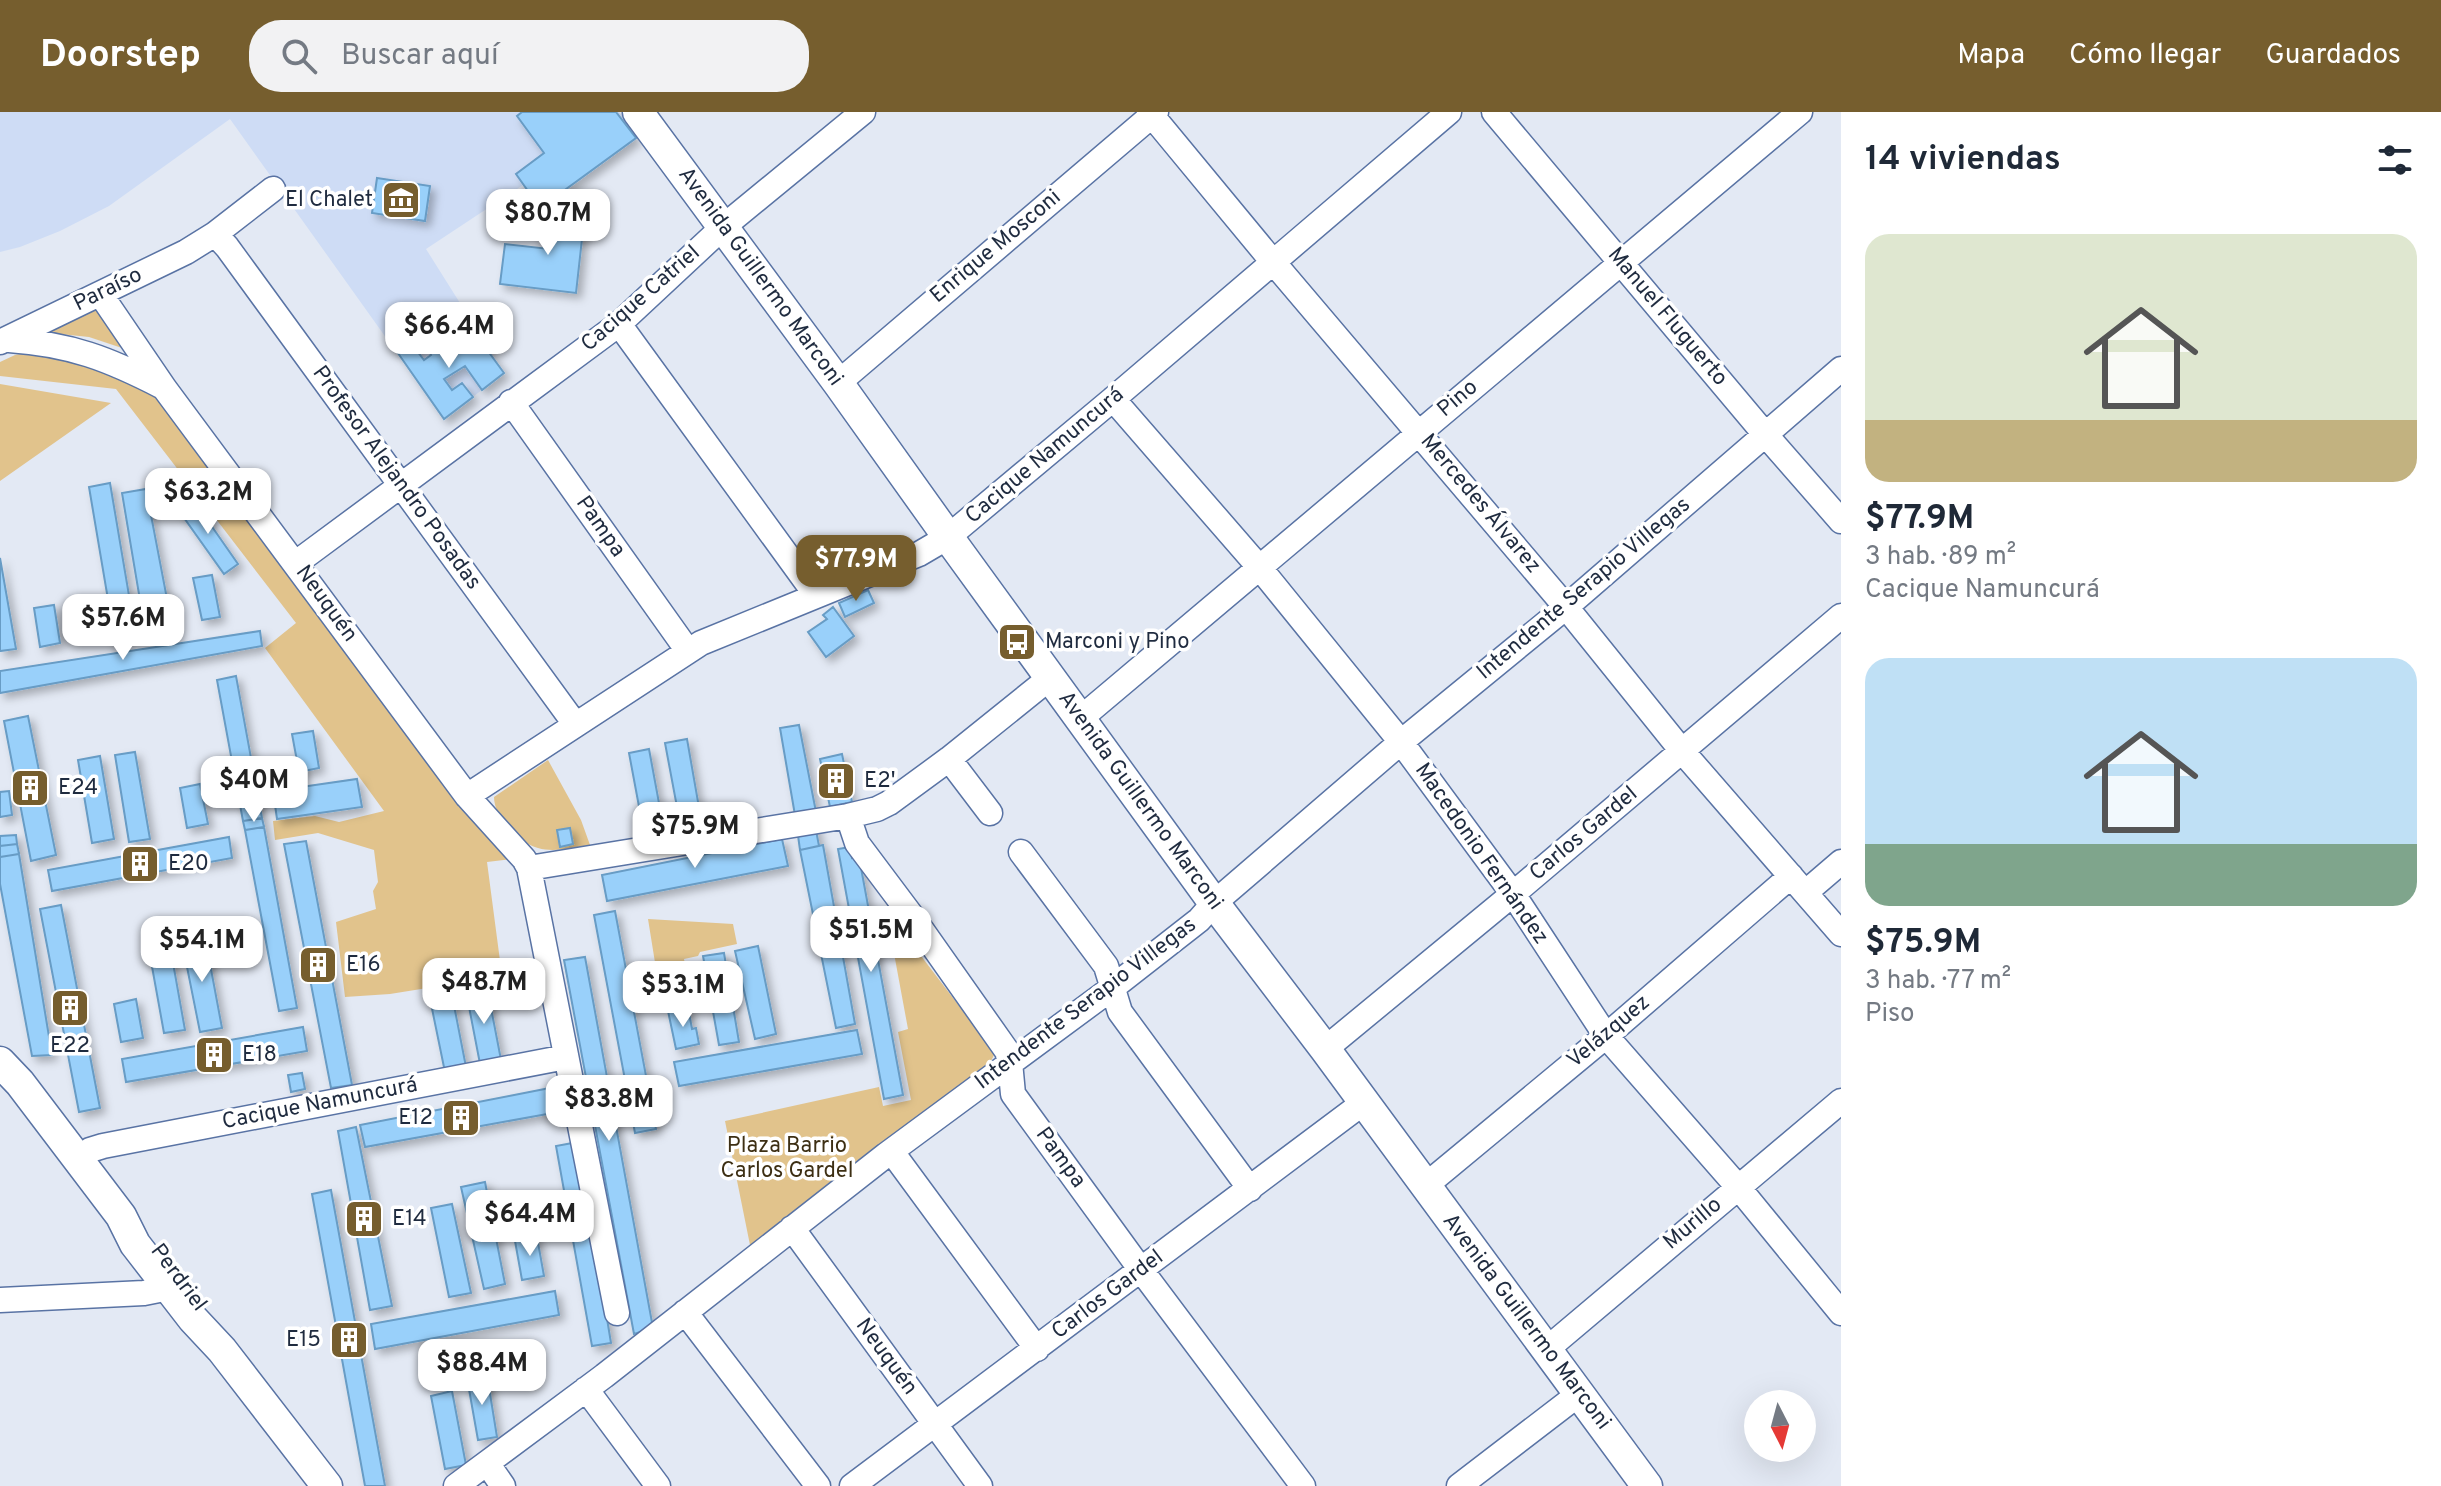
<!DOCTYPE html>
<html lang="es">
<meta charset="utf-8">
<style>
:root{--surface:#fff;--page:#f2f2f3;--text:#1f2937;--muted:#747a83;--accent:#765e2e}
body{margin:0;font-family:Overpass,sans-serif;background:var(--page);color:var(--text);height:100vh;display:flex;flex-direction:column;font-size:30px;white-space:nowrap}
*{box-sizing:border-box;margin:0}
p{font-size:26px;color:var(--muted)}
.icon{flex:none;width:44px;height:44px;fill:none;stroke:currentColor;stroke-width:2;stroke-linecap:round;stroke-linejoin:round}
.map{position:relative;flex:1;overflow:hidden}
.side{display:flex;flex-direction:column;background:var(--surface);width:600px}
.side>*{flex:none}
.needle{width:52px;rotate:174deg}
.buttons{position:absolute;left:1744px;top:1278px;display:grid;gap:16px}
.buttons a{display:grid;place-items:center;width:72px;height:72px;border-radius:50%;background:var(--surface);box-shadow:0 8px 32px #0002;font-size:40px}
.price{position:absolute;translate:-50% -68px;padding:0 18px;border-radius:16px;background:#fff;color:#222;font-size:26px;line-height:52px;filter:drop-shadow(0 2px 4px #0008)}
.price::after{content:'';position:absolute;left:50%;top:48px;width:24px;height:18px;margin-left:-12px;background:inherit;clip-path:polygon(0 0,100% 0,50% 100%)}
.price.on{background:var(--accent);color:#fff}
ul{padding:0;list-style:none}
li{display:grid;align-content:center;gap:16px;height:424px;padding:0 24px}
li span{display:grid;place-items:center;height:248px;border-radius:24px;color:#555}
li>.icon{margin-inline-start:auto}
span .icon{width:144px;height:144px;fill:#fffc;stroke-width:1}
li b{font-size:34px}
h2{display:flex;justify-content:space-between;align-items:center;height:96px;padding:0 24px;font-size:34px}
header{display:flex;align-items:center;gap:48px;box-sizing:border-box;height:112px;padding:0 40px;background:var(--accent);color:#fff}
header strong{font-size:38px}
nav{display:flex;gap:44px;margin-inline-start:auto;font-size:28px}
.search{width:560px;height:72px;background:var(--page);display:flex;align-items:center;gap:20px;box-sizing:border-box;padding:0 28px;border-radius:32px;color:var(--muted);font-size:30px}
main{display:flex;flex:1;min-height:0}
.map>svg:first-child{display:block}
</style>
<header>
<strong>Doorstep</strong>
<div class="search"><svg class="icon" aria-label="search" viewBox="0 0 24 24"><circle cx="10" cy="10" r="6"/><path d="M15 15l6 6"/></svg>Buscar aquí</div>
<nav><a>Mapa</a><a>Cómo llegar</a><a>Guardados</a></nav>
</header>
<main>
<div class="map">
<svg width="1841" height="1374" viewBox="0 0 1841 1374">
<defs>
<filter id="shadow"><feDropShadow dx="5" dy="5" stdDeviation="4" flood-color="#0004"/></filter>
</defs>
<rect width="100%" height="100%" fill="#e3e9f4"/>
<path fill="#cedcf5" d="M0 0H619L638 26 540 96 523 73 426 137 504 261 444 307 230 7 109 94 60 119 20 135 0 140Z"/>
<path fill="#e1c38c" d="M96 198 122 236 89 225 41 220Z
M35 239 78 244 140 270 168 294 512 747 487 750 502 864 390 882 345 885 336 810 376 797 373 779 378 770 374 738 318 721 275 728 273 709 315 704 339 710 384 699 265 536 296 511 116 277 0 264V250L15 243Z
M0 272 111 291 0 369Z
M548 648 581 708 590 733C573 735 555 741 538 736 518 731 494 705 494 685Z
M886 798 995 941 989 953 751 1138 725 1009 879 975 883 994 911 988 898 920 908 917Z
M648 807 733 812 737 832 700 840 698 844 684 847 687 862 678 864 679 877 684 890 662 894Z"/>
<path fill="#99d0fa" stroke="#679cc5" stroke-width="2" filter="url(#shadow)" d="M522 0H616L636 26 540 96 516 62 544 41 517 4Z
M377 66 430 74 425 109 372 101Z
M554 97 585 100 576 181 500 172 505 132 549 137Z
M474 220 504 261 482 278 465 254 444 267 452 278 462 271 473 285 444 307 393 234 405 223 424 248 431 243 428 238 444 225 453 238Z
M110 371 135 519 114 523 89 375Z
M146 377 172 513 145 518 122 381Z
M192 386 238 452 224 462 177 396Z
M0 446 16 537 0 539Z
M212 463 220 505 202 508 193 466Z
M868 478 874 491 845 505 839 491Z
M54 493 60 531 40 535 34 496Z
M833 495 854 524 826 545 808 520 827 507 823 503Z
M260 519 262 534 0 581V559Z
M236 564 262 706 243 709 217 568Z
M28 604 56 743 31 749 4 609Z
M799 613 817 705 796 709 780 616Z
M313 619 319 656 299 660 292 622Z
M687 627 704 724 683 727 665 631Z
M649 637 666 729 646 732 629 641Z
M135 640 150 727 129 730 115 643Z
M842 642 852 690 830 695 820 647Z
M100 644 114 727 92 731 78 648Z
M357 667 362 695 277 707 273 679Z
M200 672 208 712 187 716 180 676Z
M9 679 12 703 0 705V680Z
M262 706 264 715 245 718 243 709Z
M796 709 815 713 819 734 800 738Z
M264 715 297 896 279 899 245 718Z
M570 716 573 732 560 735 557 718Z
M16 723 17 732 0 734V724Z
M229 725 232 746 52 779 48 758Z
M782 727 788 754 607 789 602 763Z
M306 729 352 973 331 976 284 732Z
M17 732 19 742 0 745V734Z
M823 733 855 912 836 916 800 738Z
M850 735 852 746 859 745 903 983 884 987 838 737Z
M19 742 52 943 32 944 0 772V745Z
M61 793 100 996 79 1000 40 797Z
M615 799 656 1017 635 1021 594 803Z
M205 825 222 916 200 920 182 830Z
M170 834 185 918 164 921 149 838Z
M758 834 776 922 755 927 735 839Z
M724 841 739 930 719 933 703 844Z
M585 845 653 1216 634 1222 564 848Z
M486 870 502 953 481 957 465 874Z
M451 878 467 960 446 965 429 882Z
M136 887 143 926 121 930 114 892Z
M688 895 692 917 696 916 699 932 676 937 668 899Z
M303 915 307 939 126 970 122 947Z
M857 918 862 942 679 974 674 950Z
M302 961 305 977 291 980 288 963Z
M560 974 564 999 365 1035 360 1013Z
M356 1015 392 1194 370 1198 338 1019Z
M578 1030 611 1231 592 1234 556 1034Z
M485 1070 505 1172 484 1177 461 1075Z
M331 1078 385 1374H365L312 1082Z
M452 1092 471 1181 449 1185 431 1096Z
M537 1125 544 1164 522 1168 515 1129Z
M555 1179 559 1203 375 1237 371 1212Z
M487 1263 497 1325 478 1328 467 1266Z
M452 1279 466 1353 445 1357 431 1284Z"/>
<g fill="none" stroke-linecap="round" stroke-linejoin="round">
<defs>
<path id="minor" d="M1149 0 1273 150 1566 495 1682 639 1841 822
M1494 0 1764 321 1841 409
M215 122 227 135 575 612
M101 183 165 277 467 684 524 747 529 756 617 1201
M619 212 816 483
M9 228C70 232 109 247 163 275
M0 230 186 140 215 122 273 77
M838 271 1156 0
M1113 287 1259 455 1401 630 1513 782 1606 924 1738 1075 1841 1201
M511 290 688 539
M296 451 619 212 723 115 863 0
M1081 606 1800 0
M949 647 990 701
M467 684 701 531 919 442 948 425 1113 287 1449 0
M848 704 857 731 914 807 1007 939 1010 950 1013 982 1141 1158 1303 1374
M1021 740 1106 854 1120 900 1250 1077
M529 756 848 704 877 697 889 691 949 647 1051 565
M1806 780 1841 750
M1325 937 1513 782 1841 504
M892 1040 1037 1237
M78 1047 90 1038 103 1034 566 945
M1425 1074 1606 924 1791 764
M792 1116 980 1374
M0 1188 144 1181 169 1176
M685 1200 818 1374
M1547 1237 1841 989
M586 1277 658 1374
M487 1351 503 1374
M456 1374 604 1264 886 1043 1112 876 1199 808 1214 791 1401 630 1566 495 1841 257
M852 1374 1363 991
M1459 1374 1579 1282"/>
<path id="major" d="M638 0 838 271 948 425 1214 791 1325 937 1647 1374
M0 950 20 971 121 1104 135 1132 193 1207 222 1238 327 1374"/>
</defs>
<use href="#minor" stroke="#5973a4" stroke-width="27"/>
<use href="#major" stroke="#5973a4" stroke-width="33"/>
<use href="#minor" stroke="#fff" stroke-width="24"/>
<use href="#major" stroke="#fff" stroke-width="30"/>
</g>
<defs>
<symbol id="museum-square" viewBox="-11 -11 22 22"><rect x="-9" y="-9" width="18" height="18" rx="4" fill="#765e2e" stroke="#fff"/><path d="M0-6L6-3V-2H-6V-3ZM-5-1h2V3h-2ZM-1-1h2V3h-2ZM3-1h2V3H3ZM-6 4H6V6H-6Z" fill="#fff"/></symbol>
<symbol id="bus-square" viewBox="-11 -11 22 22"><rect x="-9" y="-9" width="18" height="18" rx="4" fill="#765e2e" stroke="#fff"/><path d="M-5-6H5V4H4V6H2V4H-2V6H-4V4H-5ZM-3.5-4V0h7V-4ZM-3.5 1.2v1.5H-2V1.2ZM2 1.2v1.5H3.5V1.2Z" fill="#fff"/></symbol>
<symbol id="building-square" viewBox="-11 -11 22 22"><rect x="-9" y="-9" width="18" height="18" rx="4" fill="#765e2e" stroke="#fff"/><path d="M-4-6H4V6H1V3H-1V6H-4ZM-2.5-4.3h1.7v1.8h-1.7ZM.8-4.3h1.7v1.8H.8ZM-2.5-1h1.7V.8h-1.7ZM.8-1h1.7V.8H.8Z" fill="#fff"/></symbol>
</defs>
<g fill-rule="evenodd">
<use href="#museum-square" x="379" y="66" width="44" height="44"/>
<use href="#bus-square" x="995" y="508" width="44" height="44"/>
<use href="#building-square" x="814" y="647" width="44" height="44"/>
<use href="#building-square" x="8" y="654" width="44" height="44"/>
<use href="#building-square" x="118" y="730" width="44" height="44"/>
<use href="#building-square" x="296" y="831" width="44" height="44"/>
<use href="#building-square" x="48" y="874" width="44" height="44"/>
<use href="#building-square" x="192" y="921" width="44" height="44"/>
<use href="#building-square" x="439" y="984" width="44" height="44"/>
<use href="#building-square" x="342" y="1085" width="44" height="44"/>
<use href="#building-square" x="327" y="1206" width="44" height="44"/>
</g>
<g text-anchor="middle" dominant-baseline="central" stroke-width="7" stroke-linejoin="round" paint-order="stroke">
<g font-size="22" fill="#1f2b3f" stroke="#fff" text-anchor="start">
<text x="373" y="88" text-anchor="end">El Chalet</text>
<text x="1045" y="530">Marconi y Pino</text>
<text x="864" y="669">E2'</text>
<text x="58" y="676">E24</text>
<text x="168" y="752">E20</text>
<text x="346" y="853">E16</text>
<text x="70" y="934" text-anchor="middle">E22</text>
<text x="242" y="943">E18</text>
<text x="433" y="1006" text-anchor="end">E12</text>
<text x="392" y="1107">E14</text>
<text x="321" y="1228" text-anchor="end">E15</text>
</g>
<g font-size="22" fill="#1f2b3f" stroke="#fff">
<text transform="translate(996 135) rotate(-40)">Enrique Mosconi</text>
<text transform="translate(760 165) rotate(54)">Avenida Guillermo Marconi</text>
<text transform="translate(108 178) rotate(-26)">Paraíso</text>
<text transform="translate(641 187) rotate(-41)">Cacique Catriel</text>
<text transform="translate(1667 205) rotate(50)">Manuel Fluguerto</text>
<text transform="translate(1458 287) rotate(-40)">Pino</text>
<text transform="translate(1045 344) rotate(-40)">Cacique Namuncurá</text>
<text transform="translate(396 366) rotate(54)">Profesor Alejandro Posadas</text>
<text transform="translate(1480 392) rotate(50)">Mercedes Álvarez</text>
<text transform="translate(600 415) rotate(55)">Pampa</text>
<text transform="translate(1584 477) rotate(-40)">Intendente Serapio Villegas</text>
<text transform="translate(326 492) rotate(54)">Neuquén</text>
<text transform="translate(1140 689) rotate(54)">Avenida Guillermo Marconi</text>
<text transform="translate(1584 722) rotate(-40)">Carlos Gardel</text>
<text transform="translate(1481 742) rotate(55)">Macedonio Fernández</text>
<text transform="translate(1086 892) rotate(-37)">Intendente Serapio Villegas</text>
<text transform="translate(1609 920) rotate(-40)">Velázquez</text>
<text transform="translate(320 992) rotate(-11)">Cacique Namuncurá</text>
<text transform="translate(1060 1046) rotate(54)">Pampa</text>
<text transform="translate(1693 1112) rotate(-40)">Murillo</text>
<text transform="translate(178 1166) rotate(53)">Perdriel</text>
<text transform="translate(1108 1183) rotate(-37)">Carlos Gardel</text>
<text transform="translate(1526 1210) rotate(53)">Avenida Guillermo Marconi</text>
<text transform="translate(886 1245) rotate(54)">Neuquén</text>
</g>
<g font-size="22" fill="#3d2f14" stroke="#fff">
<text x="787" y="1034">Plaza Barrio<tspan x="787" dy="25">Carlos Gardel</tspan></text>
</g>
</g>
</svg>
<div class="buttons">
<a><svg class="needle" viewBox="-14 -14 28 28"><path d="M0-13l5 13h-10z" fill="#e53935"/><path d="M0 13l5-13h-10z" fill="#747a83"/></svg></a>
</div>
<b class="price" style="left:548px;top:145px">$80.7M</b>
<b class="price" style="left:449px;top:258px">$66.4M</b>
<b class="price" style="left:208px;top:424px">$63.2M</b>
<b class="price on" style="left:856px;top:491px">$77.9M</b>
<b class="price" style="left:123px;top:550px">$57.6M</b>
<b class="price" style="left:254px;top:712px">$40M</b>
<b class="price" style="left:695px;top:758px">$75.9M</b>
<b class="price" style="left:871px;top:862px">$51.5M</b>
<b class="price" style="left:202px;top:872px">$54.1M</b>
<b class="price" style="left:484px;top:914px">$48.7M</b>
<b class="price" style="left:683px;top:917px">$53.1M</b>
<b class="price" style="left:609px;top:1031px">$83.8M</b>
<b class="price" style="left:530px;top:1146px">$64.4M</b>
<b class="price" style="left:482px;top:1295px">$88.4M</b>
</div>
<section class="side">
<h2>14 viviendas<svg class="icon" aria-label="filters" viewBox="0 0 24 24"><path d="M4 7h16M4 17h16"/><circle cx="9" cy="7" r="2"/><circle cx="15" cy="17" r="2"/></svg></h2>
<ul>
<li><span style="background:linear-gradient(#dfe7d0 75%,#c2b280 0)"><svg class="icon" aria-label="home" viewBox="0 0 24 24"><path d="M3 11l9-7 9 7M6 9v11h12V9"/></svg></span><div><b>$77.9M</b><p>3 hab. · 89 m²</p><p>Cacique Namuncurá</p></div></li>
<li><span style="background:linear-gradient(#bfe0f5 75%,#7fa58c 0)"><svg class="icon" aria-label="home" viewBox="0 0 24 24"><path d="M3 11l9-7 9 7M6 9v11h12V9"/></svg></span><div><b>$75.9M</b><p>3 hab. · 77 m²</p><p>Piso</p></div></li>
</ul>
</section>
</main>
